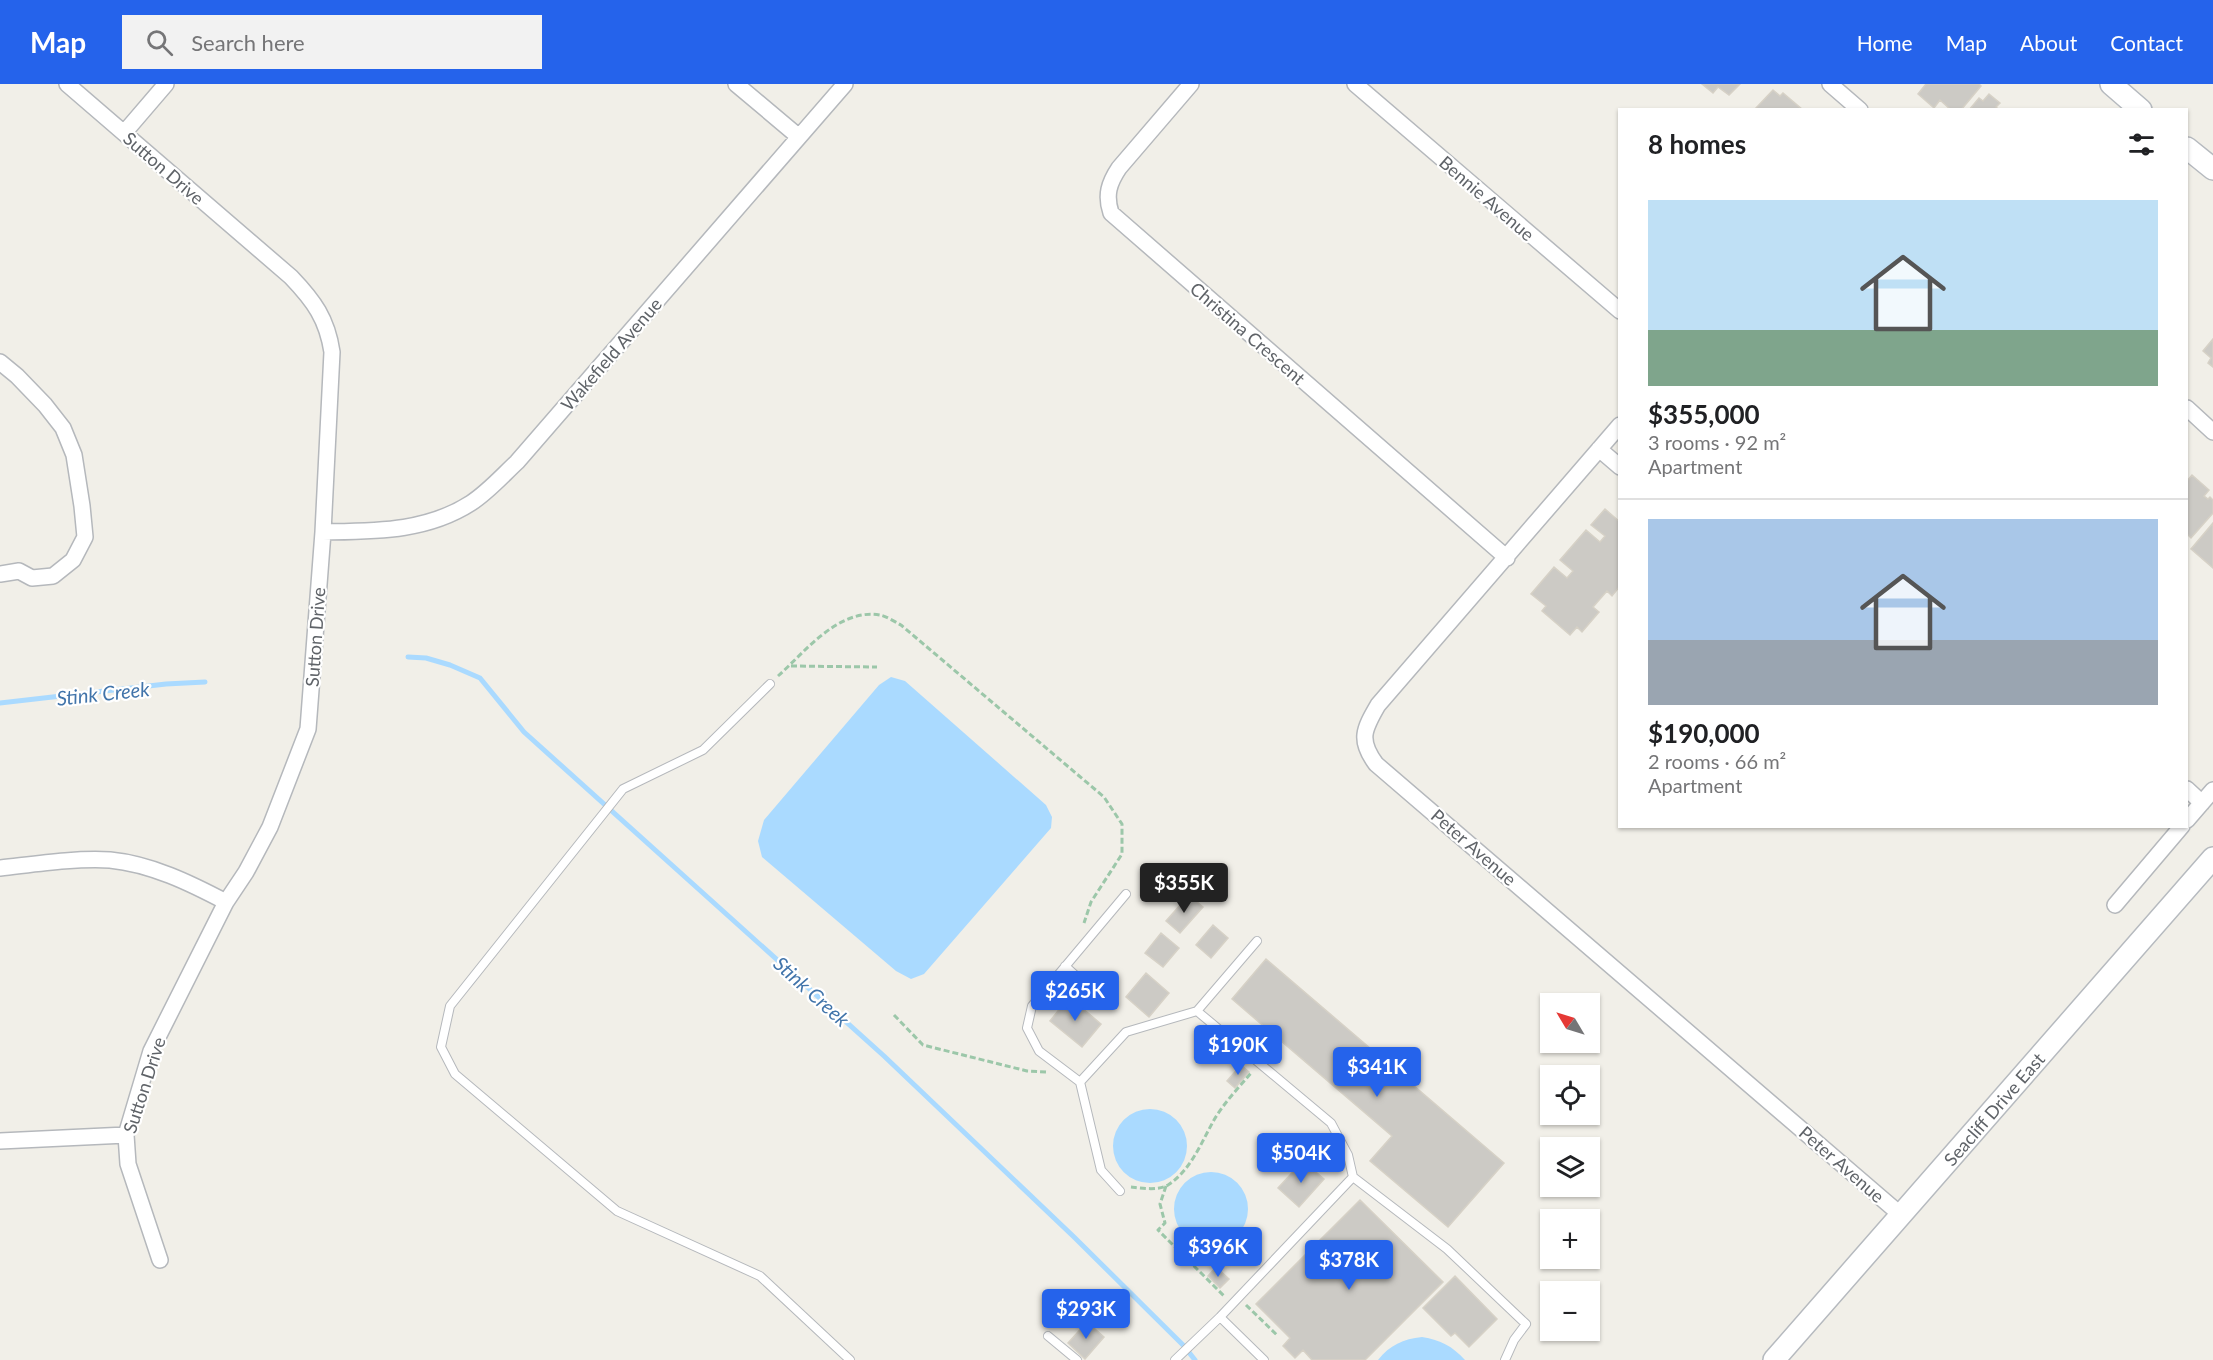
<!DOCTYPE html>
<meta charset="utf-8">
<style>
:root{--surface:#fff;--page:#f2f2f2;--text:#202124;--muted:#757577;--line:#e0e0e0;--accent:#2563eb}
body{margin:0;font-family:Lato,sans-serif;background:var(--page);color:var(--text);height:100vh;display:flex;flex-direction:column;font-size:22px;white-space:nowrap}
*{box-sizing:border-box;margin:0}
p{font-size:20px;color:var(--muted)}
.icon{flex:none;width:33px;height:33px;fill:none;stroke:currentColor;stroke-width:2;stroke-linecap:round;stroke-linejoin:round}
.map{position:relative;flex:1;overflow:hidden}
.sheet{position:absolute;left:1618px;top:24px;width:570px;height:720px;display:flex;flex-direction:column;background:var(--surface);border-radius:0px;box-shadow:0 2px 4px #0004}
.sheet>*{flex:none}
.needle{width:39px;rotate:308deg}
.buttons{position:absolute;left:1540px;top:909px;display:grid;gap:12px}
.buttons a{display:grid;place-items:center;width:60px;height:60px;border-radius:0px;background:var(--surface);box-shadow:0 2px 4px #0004;font-size:30px}
.price{position:absolute;translate:-50% -51px;padding:0 14px;border-radius:6px;background:var(--accent);color:#fff;font-size:20px;line-height:39px;filter:drop-shadow(0 2px 3px #0008)}
.price::after{content:'';position:absolute;left:50%;top:36px;width:18px;height:14px;margin-left:-9px;background:inherit;clip-path:polygon(0 0,100% 0,50% 100%)}
.price.on{background:#222;color:#fff}
ul{padding:0;list-style:none}
li{display:grid;align-content:center;gap:12px;height:318px;padding:0 30px}
li+li{border-top:2px solid var(--line)}
li span{display:grid;place-items:center;height:186px;border-radius:0px;color:#555}
li>.icon{margin-inline-start:auto}
span .icon{width:108px;height:108px;fill:#fffc;stroke-width:1}
li b{font-size:26px}
h2{display:flex;justify-content:space-between;align-items:center;height:72px;padding:0 30px;font-size:26px}
header{display:flex;align-items:center;gap:36px;box-sizing:border-box;height:84px;padding:0 30px;background:var(--accent);color:#fff}
header strong{font-size:28px}
nav{display:flex;gap:33px;margin-inline-start:auto;font-size:21px}
.search{width:420px;height:54px;background:var(--page);display:flex;align-items:center;gap:15px;box-sizing:border-box;padding:0 21px;border-radius:0px;color:var(--muted);font-size:22px}
.map>svg:first-child{display:block}
</style>
<header>
<strong>Map</strong>
<div class="search"><svg class="icon" aria-label="search" viewBox="0 0 24 24"><circle cx="10" cy="10" r="6"/><path d="M15 15l6 6"/></svg>Search here</div>
<nav><a>Home</a><a>Map</a><a>About</a><a>Contact</a></nav>
</header>
<div class="map">
<svg width="2213" height="1276" viewBox="0 0 2213 1276">
<rect width="100%" height="100%" fill="#f1efe8"/>
<path fill="#aadaff" d="M891 593 905 597 1046 721 1052 733 1051 744 924 890 911 895 896 887 762 773 758 757 764 736 879 601Z
M1113 1062a37 37 0 1 1 74 0a37 37 0 1 1-74 0Z
M1174 1125a37 37 0 1 1 74 0a37 37 0 1 1-74 0Z
M1422 1253C1441 1256 1452 1262 1465 1276H1378C1390 1261 1403 1255 1422 1253Z"/>
<g fill="none" stroke-linecap="round" stroke-linejoin="round">
<path stroke="#aadaff" stroke-width="5" d="M408 573 426 574 450 581 480 594 524 648 884 972 1074 1153 1184 1262 1195 1276
M0 619 166 600 205 598"/>
</g>
<path fill="#cccac5" stroke="#d6d1c6" stroke-width="1.5" d="M1702 0H1740L1729 11 1718 3 1713 9Z
M1926 0H1979L1981 2 1961 26H1951L1940 16 1934 24 1918 10Z
M1773 6 1780 12 1783 9 1803 26 1755 25Z
M1989 10 2000 19 1996 23 1999 26H1969L1979 14 1983 17Z
M2213 255V283L2208 279 2211 274 2203 267Z
M2192 391 2209 406 2204 412 2208 415 2210 413 2213 416V429L2191 454 2187 450V397Z
M1605 425 1620 438V502L1612 512 1607 507 1593 523 1599 528 1582 548 1577 543 1570 551 1542 527 1546 522 1531 510 1554 483 1567 494 1573 487 1560 476 1586 446 1600 458 1605 452 1591 441Z
M2213 439V484L2191 465Z
M1189 811 1203 823 1180 849 1166 837Z
M1213 841 1228 854 1211 874 1196 861Z
M1161 849 1179 864 1163 883 1145 869Z
M1266 875 1504 1079 1448 1143 1370 1077 1392 1052 1232 915Z
M1146 889 1169 909 1149 933 1126 913Z
M1069 913 1101 940 1082 963 1050 937Z
M1241 981 1249 988 1235 1004 1227 997Z
M1303 1077 1324 1095 1299 1123 1278 1104Z
M1360 1116 1443 1198 1365 1276H1312L1303 1266 1295 1274 1283 1262 1290 1254 1256 1220Z
M1216 1183 1229 1195 1220 1204 1208 1192Z
M1455 1192 1497 1235 1469 1263 1455 1249 1451 1252 1423 1224Z
M1087 1238 1104 1253 1085 1275 1068 1259Z"/>
<g fill="none" stroke-linecap="round" stroke-linejoin="round">
<defs>
<path id="lane" d="M770 600 703 666 623 705 450 922 441 963 455 990 617 1127 760 1192 850 1276
M1126 810 1032 922 1027 944 1039 967 1080 998 1126 948 1197 927 1331 1039 1348 1071 1353 1093
M1065 882 1097 911
M1197 927 1257 857
M1080 998 1101 1086 1120 1107
M1220 1233 1264 1276
M1048 1252 1077 1276
M1175 1276 1220 1233 1353 1093 1447 1165 1526 1240 1514 1256 1505 1276"/>
<path id="street" d="M67 0 291 193C314 217 327 235 332 268L323 448 308 645 270 743 246 788 226 818 151 967 126 1051 128 1080 160 1176
M736 0 799 53
M1191 0 1119 84C1109 99 1105 111 1111 129L1507 474
M1355 0 1620 227
M1830 0 1860 26
M124 49 166 0
M0 278 17 292 45 321 63 344 74 371 82 422 85 453 73 476 53 492 32 494 19 487 0 490
M2187 324 2213 348
M1620 341 1378 621C1364 645 1358 656 1376 680L1901 1131
M1599 365 1620 383
M323 448C375 447 426 448 471 419 488 408 502 392 517 378L845 0
M2187 705 2202 719
M2187 736 2213 706
M0 784C36 780 74 774 110 776 151 780 190 799 226 818
M2115 821 2182 742
M0 1057 126 1051"/>
<path id="secondary" d="M2111 0 2141 26
M2187 64 2213 85
M1774 1276 2213 774"/>
</defs>
<use href="#lane" stroke="#b5b8bc" stroke-width="10"/>
<use href="#street" stroke="#b5b8bc" stroke-width="18"/>
<use href="#secondary" stroke="#b6babf" stroke-width="24"/>
<path stroke="#9cc7a9" stroke-width="3" stroke-dasharray="6 3" stroke-linecap="butt" d="M791 582 877 583
M778 592C805 568 838 524 880 531 886 532 895 538 901 541L1104 713 1122 740V770L1091 818 1084 839
M894 931 923 961 1027 987 1046 988
M1166 1102 1160 1120 1165 1139 1158 1146 1225 1213
M1131 1103C1141 1104 1158 1107 1168 1101 1191 1086 1201 1059 1214 1036 1224 1019 1239 1003 1252 988
M1246 1221 1278 1252"/>
<use href="#lane" stroke="#fff" stroke-width="8"/>
<use href="#street" stroke="#fff" stroke-width="15"/>
<use href="#secondary" stroke="#fff" stroke-width="21"/>
</g>
<g text-anchor="middle" dominant-baseline="central" stroke-width="4.5" stroke-linejoin="round" paint-order="stroke">
<g font-size="18" fill="#5f6368" stroke="#fff">
<text transform="translate(164 84) rotate(41)">Sutton Drive</text>
<text transform="translate(1487 114) rotate(41)">Bennie Avenue</text>
<text transform="translate(1248 249) rotate(41)">Christina Crescent</text>
<text transform="translate(611 270) rotate(-49)">Wakefield Avenue</text>
<text transform="translate(315 553) rotate(-86)">Sutton Drive</text>
<text transform="translate(1474 763) rotate(41)">Peter Avenue</text>
<text transform="translate(144 1001) rotate(-72)">Sutton Drive</text>
<text transform="translate(1994 1025) rotate(-49)">Seacliff Drive East</text>
<text transform="translate(1842 1080) rotate(41)">Peter Avenue</text>
</g>
<g font-size="20" font-style="italic" fill="#4174aa" stroke="#fff">
<text transform="translate(103 609) rotate(-6)">Stink Creek</text>
<text transform="translate(812 907) rotate(42)">Stink Creek</text>
</g>
</g>
</svg>
<div class="buttons">
<a><svg class="needle" viewBox="-14 -14 28 28"><path d="M0-13l5 13h-10z" fill="#e53935"/><path d="M0 13l5-13h-10z" fill="#757577"/></svg></a>
<a><svg class="icon" aria-label="locate" viewBox="0 0 24 24"><circle cx="12" cy="12" r="6"/><path d="M12 2v4M12 18v4M2 12h4M18 12h4"/></svg></a>
<a><svg class="icon" aria-label="layers" viewBox="0 0 24 24"><path d="M12 4l9 5-9 5-9-5zM3 14l9 5 9-5"/></svg></a>
<a>+</a>
<a>−</a>
</div>
<b class="price on" style="left:1184px;top:830px">$355K</b>
<b class="price" style="left:1075px;top:938px">$265K</b>
<b class="price" style="left:1238px;top:992px">$190K</b>
<b class="price" style="left:1377px;top:1014px">$341K</b>
<b class="price" style="left:1301px;top:1100px">$504K</b>
<b class="price" style="left:1218px;top:1194px">$396K</b>
<b class="price" style="left:1349px;top:1207px">$378K</b>
<b class="price" style="left:1086px;top:1256px">$293K</b>
<section class="sheet">
<h2>8 homes<svg class="icon" aria-label="filters" viewBox="0 0 24 24"><path d="M4 7h16M4 17h16"/><circle cx="9" cy="7" r="2"/><circle cx="15" cy="17" r="2"/></svg></h2>
<ul>
<li><span style="background:linear-gradient(#bfe0f5 70%,#7fa58c 0)"><svg class="icon" aria-label="home" viewBox="0 0 24 24"><path d="M3 11l9-7 9 7M6 9v11h12V9"/></svg></span><div><b>$355,000</b><p>3 rooms · 92 m²</p><p>Apartment</p></div></li>
<li><span style="background:linear-gradient(#a9c7e8 65%,#9aa5b1 0)"><svg class="icon" aria-label="home" viewBox="0 0 24 24"><path d="M3 11l9-7 9 7M6 9v11h12V9"/></svg></span><div><b>$190,000</b><p>2 rooms · 66 m²</p><p>Apartment</p></div></li>
</ul>
</section>
</div>
